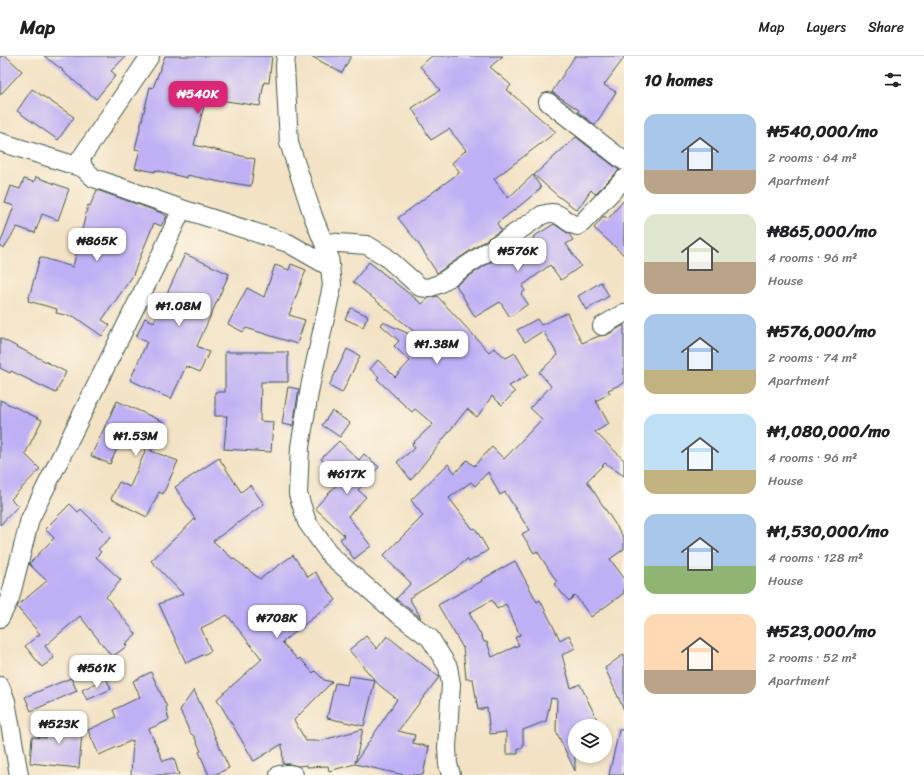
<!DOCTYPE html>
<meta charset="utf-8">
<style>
:root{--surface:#fff;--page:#f6f6f6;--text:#202124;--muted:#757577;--line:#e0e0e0;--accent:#db2777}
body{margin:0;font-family:Sriracha,sans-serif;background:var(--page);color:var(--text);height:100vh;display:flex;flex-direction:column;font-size:15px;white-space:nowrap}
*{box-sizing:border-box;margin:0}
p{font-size:13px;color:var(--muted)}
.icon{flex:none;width:22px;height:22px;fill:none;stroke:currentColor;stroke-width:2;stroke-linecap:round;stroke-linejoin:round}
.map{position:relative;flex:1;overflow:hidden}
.drawer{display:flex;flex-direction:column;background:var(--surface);width:300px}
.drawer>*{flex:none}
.buttons{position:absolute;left:568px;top:663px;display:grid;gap:8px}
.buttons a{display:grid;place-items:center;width:44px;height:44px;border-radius:50%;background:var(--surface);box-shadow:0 2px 6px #0003;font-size:20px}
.price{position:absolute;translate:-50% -34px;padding:0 9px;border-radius:8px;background:#fff;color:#222;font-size:13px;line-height:26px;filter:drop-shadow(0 1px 2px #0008)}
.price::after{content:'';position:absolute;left:50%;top:24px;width:12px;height:9px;margin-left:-6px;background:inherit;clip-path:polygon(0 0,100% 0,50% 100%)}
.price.current{background:var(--accent);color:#fff}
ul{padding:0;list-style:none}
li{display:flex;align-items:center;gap:12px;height:100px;padding:0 20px}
li span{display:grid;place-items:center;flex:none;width:112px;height:80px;border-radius:12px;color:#555}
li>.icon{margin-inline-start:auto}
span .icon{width:48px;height:48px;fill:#fffc;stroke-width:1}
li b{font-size:17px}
h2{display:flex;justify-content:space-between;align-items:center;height:48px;padding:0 20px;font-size:17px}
header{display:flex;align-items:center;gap:24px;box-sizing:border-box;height:56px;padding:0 20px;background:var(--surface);border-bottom:1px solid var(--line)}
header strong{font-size:19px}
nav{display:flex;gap:22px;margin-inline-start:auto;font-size:14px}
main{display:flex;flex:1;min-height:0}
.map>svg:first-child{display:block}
</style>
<header>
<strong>Map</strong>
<nav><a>Map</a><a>Layers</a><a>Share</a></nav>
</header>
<main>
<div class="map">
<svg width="624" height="719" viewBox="0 0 624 719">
<rect width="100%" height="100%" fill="#fcf5e5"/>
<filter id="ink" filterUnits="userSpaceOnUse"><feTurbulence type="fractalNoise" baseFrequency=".025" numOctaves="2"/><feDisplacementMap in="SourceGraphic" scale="8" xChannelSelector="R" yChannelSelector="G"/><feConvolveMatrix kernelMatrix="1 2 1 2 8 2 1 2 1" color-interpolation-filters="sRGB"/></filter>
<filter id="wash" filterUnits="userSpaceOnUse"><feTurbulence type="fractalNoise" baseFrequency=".012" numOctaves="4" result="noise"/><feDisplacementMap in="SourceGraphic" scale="16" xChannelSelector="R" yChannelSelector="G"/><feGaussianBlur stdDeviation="0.9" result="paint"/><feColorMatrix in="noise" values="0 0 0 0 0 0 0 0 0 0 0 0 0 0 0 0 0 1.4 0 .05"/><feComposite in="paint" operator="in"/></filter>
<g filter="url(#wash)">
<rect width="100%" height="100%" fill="#f3e2c4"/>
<g id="blocks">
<path fill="#bfaff5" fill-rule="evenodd" d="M0 0H6L22 15 0 39Z
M44 0H126L111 15 116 19 96 43 62 15 63 14Z
M165 0H272L269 27 264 26 260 50 206 42 194 89 255 103 251 130 226 126 225 127 187 119V122L155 114V116L135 112 140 94 135 93 150 31 153 32Z
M311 0H351L342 17Z
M432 0H503L490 11 511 29 507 34 556 76 494 123 508 142 533 119 541 132 522 148 497 167 501 174 437 217 418 187 398 162 460 116 452 107 466 94 449 73 431 84 412 52 440 34 420 10Z
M575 0H624V2L604 29 616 36 595 69 578 56 579 54 552 36Z
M32 33 74 61 58 84 17 55Z
M576 81 619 114 595 138 591 134 577 154 558 140 534 119Z
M36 121 69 133 58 164 42 158 35 177 17 171 4 192 0 190V188L14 150 5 147 11 130 20 133 24 123 34 126Z
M97 134 159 156 167 160 161 170 154 167 132 221 102 264 110 269 102 280 75 261 56 257 57 253 28 245 40 201 73 211 88 149 90 150Z
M624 144V199L594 172 604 160 608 163Z
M554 168 569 178 573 184 566 188 581 210 561 224 550 209 522 230 525 235 521 238 528 248 510 261 500 246 475 261 456 229 513 191 516 196 534 183 533 181Z
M185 198 229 218 197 290 209 296 200 316 186 310 171 343 130 324 147 286 136 281 145 262 154 266Z
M369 206 422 248 429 242 437 240 489 296 494 292 506 302 515 297 528 319 509 330 515 336 502 349 492 340 477 361 467 353 411 424 397 406 415 392 412 388 433 368 415 353 412 356 402 347 377 323 379 321 370 313 378 304 395 321 410 305 394 290 399 285 381 269 383 266 420 283 421 281 353 226Z
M291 208 306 214 289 259 305 264 297 288 246 272 243 276 228 268 247 232 264 241 275 209 289 214Z
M601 226 609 240 586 254 578 240Z
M351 252 368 260 363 271 345 263Z
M567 257 582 287 599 280 607 279 624 269V327L608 334 610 337 596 345 609 368 595 376 624 404V420L605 407 587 425 624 482V493L610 503 624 522V537L591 561 575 539 569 545 554 528 557 526 537 495 534 497 522 478 529 474 505 436 500 439 488 416 475 430 471 426 449 442 473 473 475 472 488 494 469 506 467 503 455 514 409 542 421 562 396 543 411 527 383 500 423 460 411 444 448 408 455 417 467 404 474 410 492 391 504 403 542 363 530 352 551 330 539 316 558 299 543 275 525 286 517 274 537 263 541 269Z
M0 282 66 316 56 337 11 315 10 317 0 312Z
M347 293 360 300 342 337 329 330Z
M225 296H288V326H261L260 365 273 366 271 396 224 393 227 360H215V336H225Z
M288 331 299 333 293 370 282 368Z
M0 344 42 364 25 398 40 413 11 443 18 450 0 469Z
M117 345 164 366 151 395 178 405 163 438 159 436 147 461 111 443 119 426 130 431 146 393 122 382 110 408 91 400Z
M332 355 350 367 340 381 322 369Z
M339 385 359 404 364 398 379 411 358 434 366 441 348 460 371 490 354 503 340 483 345 480 315 452 342 423 321 403Z
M219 402 241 436 250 429 264 448 213 485 233 503V502L260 523 293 499 308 521 315 516 336 544 282 586 298 604 300 602 313 617 315 615 324 624 332 626 294 664 306 685H320L363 673 355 707 397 643 379 629 349 594 366 580 377 593 387 580 439 621 398 675 415 679 413 687 429 691 423 719H404L355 708 329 715 328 710 307 711V709L298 710 290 708H283L282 688 254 705 217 643 262 603 227 559 201 572 211 595 186 607 159 548 183 538 151 505 195 463 175 431Z
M70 448 78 456 81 453 110 482 98 493 101 496 96 501 121 524 106 541 136 578 125 588 127 590 112 601 80 560 45 590 54 602 42 611 25 590 40 578 17 551 18 549 47 525 29 508 54 482 45 473Z
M515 505 537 546 540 544 560 584 569 579 575 592 562 599 571 632 580 628 600 670H575V715L556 675 557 643 551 642 546 665 523 674V692H518V698H506V676L490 678 487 652 478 654 473 623H466L463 591V592L438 549 482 525 481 524ZM492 544 497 553 506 548 520 579 515 582 519 589 492 601 487 586H484L480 576H479L469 557Z
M624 598V654L605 612Z
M151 616 167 651 166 652 169 664 149 673 163 705 174 702 179 719H131L133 684 99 699 88 674 116 661 113 654 140 641 133 625Z
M349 620 375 624 364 670 327 662 335 627 347 629Z
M71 622 77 635 31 655 25 641Z
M106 622 111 633 87 644 82 634Z
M194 634 229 712 214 719H209L199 696 201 695 194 680 190 677 180 654Z
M47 664 83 665 79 712 30 707 32 681 46 682Z
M619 674H624V719H609Z"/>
</g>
</g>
<g filter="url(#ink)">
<use href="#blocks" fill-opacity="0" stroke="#3f564a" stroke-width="1"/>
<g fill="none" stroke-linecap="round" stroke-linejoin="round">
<defs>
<path id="minor" d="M150 0 81 102 83 112 94 122 182 153 288 187 330 211
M286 0 285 10 289 87 313 160 329 200 332 230 310 331 300 391 298 438 307 466 331 500 395 556 430 582 448 611 451 628 447 691 448 708 451 719
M548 46 624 105
M0 86 83 112
M324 186 367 189 385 200 420 231 428 232 439 228 542 159C561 152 561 165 577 170L582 167 624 123
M602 270 624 257
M0 562 10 542 30 463 156 209 182 153
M0 630 6 645 19 719
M279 719 288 718 294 719"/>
</defs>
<use href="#minor" stroke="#3f564a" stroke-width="20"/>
<use href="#minor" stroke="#fff" stroke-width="18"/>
</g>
</g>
</svg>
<div class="buttons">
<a><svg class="icon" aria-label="layers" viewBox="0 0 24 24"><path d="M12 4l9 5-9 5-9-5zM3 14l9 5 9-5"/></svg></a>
</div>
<b class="price current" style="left:198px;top:59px">₦540K</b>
<b class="price" style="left:97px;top:206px">₦865K</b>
<b class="price" style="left:518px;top:216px">₦576K</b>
<b class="price" style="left:179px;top:271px">₦1.08M</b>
<b class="price" style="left:437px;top:309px">₦1.38M</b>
<b class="price" style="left:136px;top:401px">₦1.53M</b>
<b class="price" style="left:347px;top:439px">₦617K</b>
<b class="price" style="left:277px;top:583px">₦708K</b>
<b class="price" style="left:97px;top:633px">₦561K</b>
<b class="price" style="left:59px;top:689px">₦523K</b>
</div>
<section class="drawer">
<h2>10 homes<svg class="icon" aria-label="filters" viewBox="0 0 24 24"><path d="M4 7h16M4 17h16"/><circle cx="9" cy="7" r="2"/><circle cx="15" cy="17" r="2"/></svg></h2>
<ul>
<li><span style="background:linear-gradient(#a9c7e8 70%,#b9a48a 0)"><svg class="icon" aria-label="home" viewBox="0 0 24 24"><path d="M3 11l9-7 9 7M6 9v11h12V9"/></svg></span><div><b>₦540,000/mo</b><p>2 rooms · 64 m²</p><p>Apartment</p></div></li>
<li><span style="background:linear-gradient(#dfe7d0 60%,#b9a48a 0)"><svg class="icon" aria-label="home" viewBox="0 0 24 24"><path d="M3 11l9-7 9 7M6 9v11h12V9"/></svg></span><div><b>₦865,000/mo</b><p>4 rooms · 96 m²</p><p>House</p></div></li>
<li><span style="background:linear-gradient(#a9c7e8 70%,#c2b280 0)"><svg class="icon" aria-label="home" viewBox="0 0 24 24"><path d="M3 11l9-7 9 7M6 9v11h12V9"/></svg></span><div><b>₦576,000/mo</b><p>2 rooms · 74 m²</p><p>Apartment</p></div></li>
<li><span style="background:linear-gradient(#bfe0f5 70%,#c2b280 0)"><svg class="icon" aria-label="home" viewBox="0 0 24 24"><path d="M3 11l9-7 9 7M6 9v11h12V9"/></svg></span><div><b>₦1,080,000/mo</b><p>4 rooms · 96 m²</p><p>House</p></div></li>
<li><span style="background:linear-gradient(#a9c7e8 65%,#8fb573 0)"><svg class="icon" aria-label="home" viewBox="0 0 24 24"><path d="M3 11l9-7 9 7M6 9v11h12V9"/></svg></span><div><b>₦1,530,000/mo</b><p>4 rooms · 128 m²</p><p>House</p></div></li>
<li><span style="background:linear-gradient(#ffd9b3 70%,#b9a48a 0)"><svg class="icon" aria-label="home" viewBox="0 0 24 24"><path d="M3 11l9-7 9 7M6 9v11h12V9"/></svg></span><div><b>₦523,000/mo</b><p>2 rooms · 52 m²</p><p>Apartment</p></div></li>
</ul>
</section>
</main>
